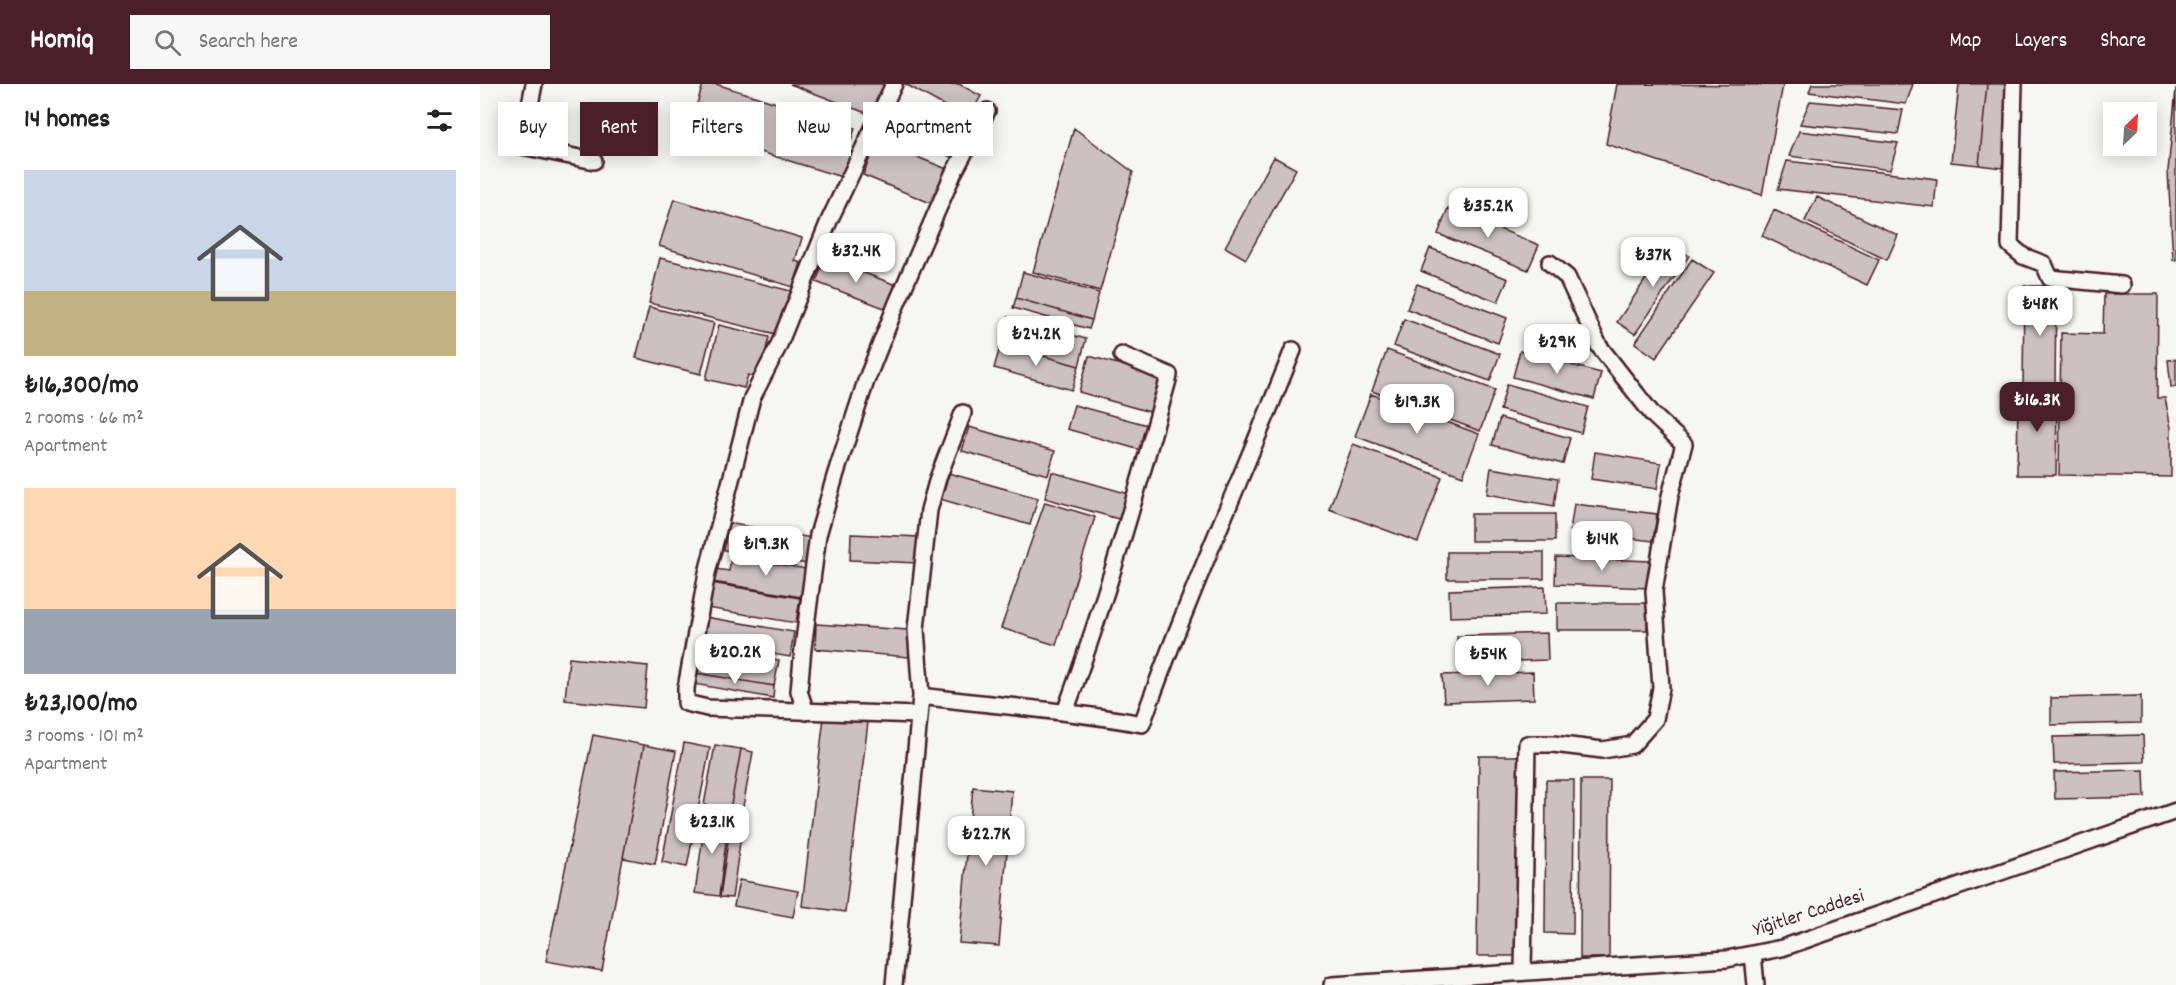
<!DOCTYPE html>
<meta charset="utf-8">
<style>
:root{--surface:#fff;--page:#f6f6f6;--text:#222;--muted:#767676;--accent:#4a1f2b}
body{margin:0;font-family:Dekko,sans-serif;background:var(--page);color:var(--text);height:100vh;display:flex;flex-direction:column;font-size:22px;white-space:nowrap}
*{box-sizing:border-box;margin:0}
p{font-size:20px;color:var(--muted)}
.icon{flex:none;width:33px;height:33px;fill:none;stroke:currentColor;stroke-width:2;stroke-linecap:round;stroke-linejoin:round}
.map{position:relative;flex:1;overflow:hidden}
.sheet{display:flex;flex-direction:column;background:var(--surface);width:480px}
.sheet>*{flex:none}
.guide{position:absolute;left:18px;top:18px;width:570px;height:54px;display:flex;gap:12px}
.needle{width:39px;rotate:25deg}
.buttons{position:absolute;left:1623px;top:18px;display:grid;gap:12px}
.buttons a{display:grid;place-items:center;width:54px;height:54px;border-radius:0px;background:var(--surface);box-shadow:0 3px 15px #0003;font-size:30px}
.price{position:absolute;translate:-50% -51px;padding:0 14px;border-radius:12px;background:#fff;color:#222;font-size:20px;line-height:39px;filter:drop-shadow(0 2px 3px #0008)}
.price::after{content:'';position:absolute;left:50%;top:36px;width:18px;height:14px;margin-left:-9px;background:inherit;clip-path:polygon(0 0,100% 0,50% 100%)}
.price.active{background:var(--accent);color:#fff}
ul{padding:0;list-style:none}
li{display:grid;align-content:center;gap:12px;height:318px;padding:0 24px}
li span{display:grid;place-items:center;height:186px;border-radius:0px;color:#555}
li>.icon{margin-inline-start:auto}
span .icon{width:108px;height:108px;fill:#fffc;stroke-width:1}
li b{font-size:26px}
h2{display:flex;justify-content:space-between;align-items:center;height:72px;padding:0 24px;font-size:26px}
.tag{padding:0 21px;border-radius:0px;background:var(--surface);box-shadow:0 3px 15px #0003;font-size:21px;line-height:54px}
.tag.active{background:var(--accent);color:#fff}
header{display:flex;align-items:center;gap:36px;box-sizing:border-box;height:84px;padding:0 30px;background:var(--accent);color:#fff}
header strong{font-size:28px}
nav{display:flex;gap:33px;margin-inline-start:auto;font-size:21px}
.search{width:420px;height:54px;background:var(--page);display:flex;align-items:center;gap:15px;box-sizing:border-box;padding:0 21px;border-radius:0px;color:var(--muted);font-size:22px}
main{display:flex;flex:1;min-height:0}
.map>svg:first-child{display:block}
</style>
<header>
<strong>Homiq</strong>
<div class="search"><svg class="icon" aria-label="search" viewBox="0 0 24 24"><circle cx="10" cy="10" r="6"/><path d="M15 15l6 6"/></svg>Search here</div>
<nav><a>Map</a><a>Layers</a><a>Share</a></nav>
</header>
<main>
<section class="sheet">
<h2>14 homes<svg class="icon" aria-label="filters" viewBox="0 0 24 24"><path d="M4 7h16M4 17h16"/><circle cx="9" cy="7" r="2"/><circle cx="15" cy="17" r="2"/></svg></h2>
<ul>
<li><span style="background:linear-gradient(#c9d6e8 65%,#c2b280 0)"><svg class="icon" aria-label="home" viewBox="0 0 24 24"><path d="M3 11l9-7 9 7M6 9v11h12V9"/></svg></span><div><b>₺16,300/mo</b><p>2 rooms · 66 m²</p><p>Apartment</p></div></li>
<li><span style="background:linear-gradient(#ffd9b3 65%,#9aa5b1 0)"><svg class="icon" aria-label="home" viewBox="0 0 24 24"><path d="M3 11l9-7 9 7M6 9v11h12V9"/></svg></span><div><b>₺23,100/mo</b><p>3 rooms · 101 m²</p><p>Apartment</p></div></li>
</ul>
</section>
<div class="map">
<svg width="1696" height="901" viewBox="0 0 1696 901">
<rect width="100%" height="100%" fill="#f6f6f2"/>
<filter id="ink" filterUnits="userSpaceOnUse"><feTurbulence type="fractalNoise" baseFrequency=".0167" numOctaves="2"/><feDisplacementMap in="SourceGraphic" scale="12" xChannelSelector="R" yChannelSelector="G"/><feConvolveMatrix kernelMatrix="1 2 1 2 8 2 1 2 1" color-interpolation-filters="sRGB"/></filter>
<g filter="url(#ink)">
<path fill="#ccc1c0" stroke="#4a1f2b" stroke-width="1.5" d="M223 0H236L375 44 368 67 376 70 368 95 209 46Z
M310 0H406L394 32Z
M425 0H479L501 12 488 35Z
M1137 0 1303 1 1282 111 1126 60Z
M1332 0H1433L1426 20 1329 8Z
M1479 0H1507L1499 81 1471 78Z
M1507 0H1531L1522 84 1499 81Z
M1696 5V176H1693L1688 87Z
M1330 17 1423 26 1418 50 1320 40Z
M433 27 484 50 473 74 422 50Z
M594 44 653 88 620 207 553 188Z
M1319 47 1418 59 1410 86 1309 72Z
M397 57 467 85 453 120 383 91Z
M794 73 816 85 766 175 745 163Z
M1307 77 1457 95 1454 123 1298 105Z
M1337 113 1418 151 1407 176 1325 137Z
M194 115 322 154 315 177 321 179 313 203 179 162Z
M968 124 1059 161 1048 186 958 150Z
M1294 126 1399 176 1387 201 1282 152Z
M1190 159 1209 172 1155 250 1137 238Z
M950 164 1028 195 1018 218 941 187Z
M180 174 311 207 300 251 169 219Z
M345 174 416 201 407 225 336 198Z
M1212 175 1234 189 1176 274 1155 259Z
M543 188 619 209 612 236 536 214Z
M937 200 1027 234 1018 259 927 225Z
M1544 202H1576L1575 305 1543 304Z
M1624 210H1678L1677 314H1685L1691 344V393L1579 391 1581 249 1623 250Z
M536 214 612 236 609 245 533 224Z
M169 223 234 239 221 290 156 274Z
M528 233 606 255 599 282 521 260Z
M924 235 1020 270 1010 297 914 262Z
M239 241 289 253 279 294 268 291 264 304 226 295Z
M521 260 599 282 592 306 514 284Z
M907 266 1015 306 1000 347 892 307Z
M1040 267 1121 289 1114 315 1033 293Z
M609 272 688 294 677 330 599 308Z
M1696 275V303H1691L1688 276Z
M1027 300 1108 323 1101 349 1020 326Z
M1538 307 1577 308 1576 391H1537Z
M891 310 999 350 983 392 875 352Z
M594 321 671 342 664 367 587 345Z
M1020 334 1090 354 1083 380 1012 361Z
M489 343 575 367 568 391 482 367Z
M873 360 962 393 938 458 849 425Z
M1115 368 1181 379 1177 405 1111 395Z
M1011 384 1078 395 1074 422 1007 410Z
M572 388 649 410 642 436 565 414Z
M468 389 558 414 550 441 460 415Z
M565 418 615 433 576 561 521 544Z
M1094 420 1177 430 1173 457 1090 447Z
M991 430H1075V457H991Z
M248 439 332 454 327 480 244 466Z
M371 450 440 453 438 479 370 476Z
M967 468H1064V495H967Z
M251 472 332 486 327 514 233 498 235 485 249 487Z
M1076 473 1170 477 1169 504 1075 500Z
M231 499 320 514 316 539 227 524Z
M1065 503 1066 530 970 533 969 506Z
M1077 519H1167V546H1077Z
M225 533 314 548 310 573 221 558Z
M336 540 428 546 429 573 335 565Z
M1067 549 1068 576 978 579 977 552Z
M220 563 299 576 294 602 216 589Z
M89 574 168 582 164 624 85 616Z
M1053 588 1054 615 964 618 962 591Z
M216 589 294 602 293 614 214 600Z
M1661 612V639L1571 641V614Z
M344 633 388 638 365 828 322 822Z
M113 651 164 661 122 887 66 877Z
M1663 651 1664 678 1574 680 1573 653Z
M204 659 230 664 207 783 182 778Z
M164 661 196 667 175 780 143 774Z
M235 661 261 665 250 726 224 721Z
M261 665 273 668 262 728 250 726Z
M999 672H1041L1040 872H997Z
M1664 686 1665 713 1575 715 1574 688Z
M1066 696H1094L1093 850 1065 849Z
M1101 696H1130L1129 874H1100Z
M493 703 532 707 519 862 479 859Z
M252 729 264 731 252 814 240 813Z
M226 730 249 734 239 812 215 809Z
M259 796 318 807 313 833 254 822Z"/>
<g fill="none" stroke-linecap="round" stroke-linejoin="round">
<defs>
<path id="street" d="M54 0 42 62 114 77
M414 0 349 137 298 263 272 314 227 489 206 604V619L227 624 439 631
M1534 0 1530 161 1543 172 1564 180 1570 194 1642 201
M441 612C515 622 589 626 662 640 707 514 763 391 813 266
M326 628 319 607 323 564 338 451 356 389 386 297 417 219 473 90 507 27
M585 628C625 519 657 408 688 296L689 291 642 271
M1273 870 1276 901
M1043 888 1047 660H1073L1123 666 1152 661 1175 635 1181 604 1174 507 1190 412 1204 360 1173 331 1119 262 1087 193 1070 179
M414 901 441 612 436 545 449 426 458 394 483 329
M852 901 1247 875 1302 864 1696 727"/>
</defs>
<use href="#street" stroke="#4a1f2b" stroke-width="20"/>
<use href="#street" stroke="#f6f6f2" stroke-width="15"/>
</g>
</g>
<g text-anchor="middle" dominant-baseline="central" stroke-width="4.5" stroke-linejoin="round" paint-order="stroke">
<g font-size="20" fill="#4a1f2b" stroke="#f6f6f2">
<text transform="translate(1329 830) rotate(-18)">Yiğitler Caddesi</text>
</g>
</g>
</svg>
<div class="buttons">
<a><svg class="needle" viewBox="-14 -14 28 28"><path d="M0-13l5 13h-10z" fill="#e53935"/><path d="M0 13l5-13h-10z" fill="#767676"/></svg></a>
</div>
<b class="price" style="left:1008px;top:155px">₺35.2K</b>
<b class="price" style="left:376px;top:200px">₺32.4K</b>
<b class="price" style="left:1173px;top:204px">₺37K</b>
<b class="price" style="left:1560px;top:253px">₺48K</b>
<b class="price" style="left:556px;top:283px">₺24.2K</b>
<b class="price" style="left:1077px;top:291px">₺29K</b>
<b class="price active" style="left:1557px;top:349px">₺16.3K</b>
<b class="price" style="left:937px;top:351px">₺19.3K</b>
<b class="price" style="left:1122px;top:488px">₺14K</b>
<b class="price" style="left:286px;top:493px">₺19.3K</b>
<b class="price" style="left:255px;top:601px">₺20.2K</b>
<b class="price" style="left:1008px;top:603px">₺54K</b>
<b class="price" style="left:232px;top:771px">₺23.1K</b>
<b class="price" style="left:506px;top:783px">₺22.7K</b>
<div class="guide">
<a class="tag">Buy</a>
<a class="tag active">Rent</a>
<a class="tag">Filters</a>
<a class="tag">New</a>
<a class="tag">Apartment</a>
</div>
</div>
</main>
